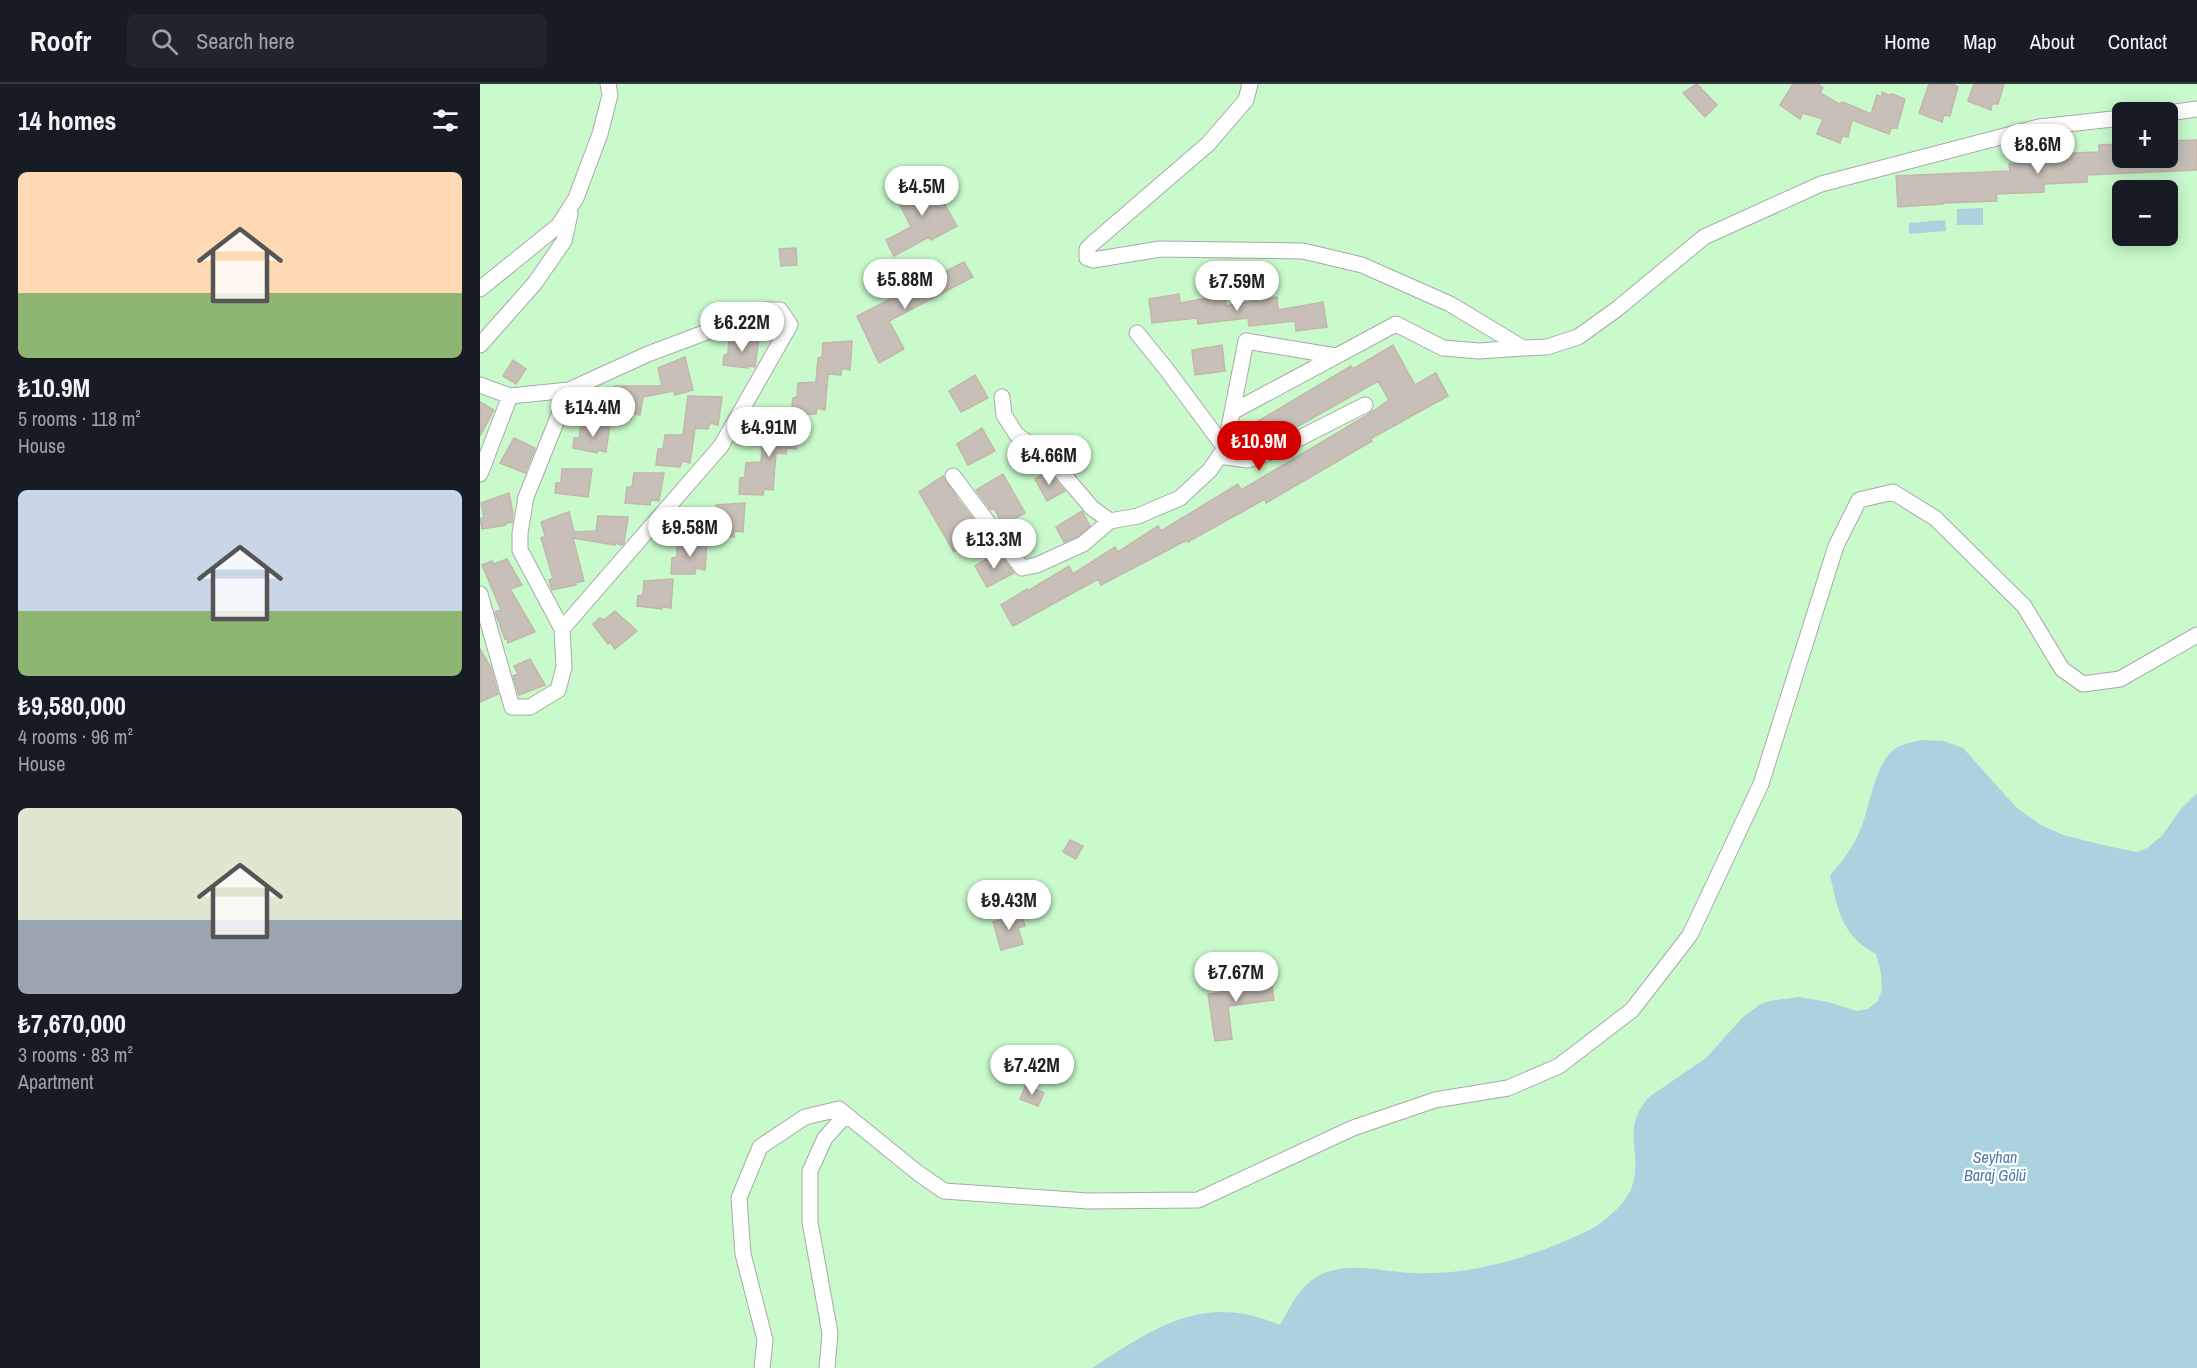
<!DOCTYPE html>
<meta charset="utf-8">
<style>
:root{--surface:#171b24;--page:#20242c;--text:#f1f3f6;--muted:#9ea1a6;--line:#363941;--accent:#d40000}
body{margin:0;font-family:"Archivo Narrow",sans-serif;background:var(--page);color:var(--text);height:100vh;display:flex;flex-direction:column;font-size:22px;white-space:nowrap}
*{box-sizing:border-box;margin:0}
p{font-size:20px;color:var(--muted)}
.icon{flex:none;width:33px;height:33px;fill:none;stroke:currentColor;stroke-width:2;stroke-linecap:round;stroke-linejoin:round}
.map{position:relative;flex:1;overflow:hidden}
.side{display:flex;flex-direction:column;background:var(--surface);width:480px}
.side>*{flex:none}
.controls{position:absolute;left:1632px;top:18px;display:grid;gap:12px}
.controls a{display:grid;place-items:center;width:66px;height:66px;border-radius:9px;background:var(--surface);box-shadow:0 3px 15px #0003;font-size:30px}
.price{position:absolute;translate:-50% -51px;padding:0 14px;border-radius:21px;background:#fff;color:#222;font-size:20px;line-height:39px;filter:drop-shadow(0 2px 3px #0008)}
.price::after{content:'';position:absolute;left:50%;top:36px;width:18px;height:14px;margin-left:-9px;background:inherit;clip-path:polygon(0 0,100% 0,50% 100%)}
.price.current{background:var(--accent);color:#fff}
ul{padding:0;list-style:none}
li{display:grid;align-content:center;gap:12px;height:318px;padding:0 18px}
li span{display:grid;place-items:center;height:186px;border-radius:9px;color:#555}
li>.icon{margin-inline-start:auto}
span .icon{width:108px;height:108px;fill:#fffc;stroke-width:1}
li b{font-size:26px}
h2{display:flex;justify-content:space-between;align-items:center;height:72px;padding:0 18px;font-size:26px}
header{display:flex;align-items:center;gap:36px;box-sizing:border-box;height:84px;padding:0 30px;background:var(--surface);border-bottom:2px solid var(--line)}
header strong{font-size:28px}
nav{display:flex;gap:33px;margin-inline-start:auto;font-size:21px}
.search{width:420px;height:54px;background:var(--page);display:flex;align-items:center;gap:15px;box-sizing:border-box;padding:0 21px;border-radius:9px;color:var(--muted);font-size:22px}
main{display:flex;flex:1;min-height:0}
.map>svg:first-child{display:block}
</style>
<header>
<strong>Roofr</strong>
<div class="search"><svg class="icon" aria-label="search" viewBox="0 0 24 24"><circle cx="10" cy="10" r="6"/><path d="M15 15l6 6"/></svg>Search here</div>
<nav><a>Home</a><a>Map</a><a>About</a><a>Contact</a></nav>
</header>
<main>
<section class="side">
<h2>14 homes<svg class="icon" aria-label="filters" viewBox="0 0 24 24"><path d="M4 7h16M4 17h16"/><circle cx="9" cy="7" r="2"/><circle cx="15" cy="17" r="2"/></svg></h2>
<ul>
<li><span style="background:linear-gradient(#ffd9b3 65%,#8fb573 0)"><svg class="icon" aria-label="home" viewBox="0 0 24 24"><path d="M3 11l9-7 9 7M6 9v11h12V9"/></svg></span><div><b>₺10.9M</b><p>5 rooms · 118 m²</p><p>House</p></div></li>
<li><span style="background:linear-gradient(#c9d6e8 65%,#8fb573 0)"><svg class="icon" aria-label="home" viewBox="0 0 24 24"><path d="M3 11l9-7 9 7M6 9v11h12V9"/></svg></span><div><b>₺9,580,000</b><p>4 rooms · 96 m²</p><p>House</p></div></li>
<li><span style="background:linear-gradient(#dfe7d0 60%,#9aa5b1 0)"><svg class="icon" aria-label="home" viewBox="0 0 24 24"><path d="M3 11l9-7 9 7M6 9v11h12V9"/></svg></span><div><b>₺7,670,000</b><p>3 rooms · 83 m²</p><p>Apartment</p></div></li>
</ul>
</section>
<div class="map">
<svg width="1717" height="1284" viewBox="0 0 1717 1284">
<rect width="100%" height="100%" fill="#f2efe9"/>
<path fill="#c8facc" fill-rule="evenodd" d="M0 0H1717V1284H0ZM1642 28H1688V74H1642ZM1642 106H1688V152H1642Z"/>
<path fill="#aad3df" d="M1503 124V141H1477V125Z
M1465 136 1466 147 1429 150V139Z
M1443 656 1464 657 1483 664 1536 723 1559 740 1583 751 1627 762 1657 768 1667 764 1682 752 1700 726 1717 709V1284H612C676 1243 723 1208 800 1241 812 1220 819 1202 842 1190 872 1177 901 1188 932 1189 983 1191 1031 1179 1078 1160 1093 1153 1109 1148 1122 1138 1136 1127 1151 1113 1154 1095 1160 1062 1142 1044 1169 1013L1226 974 1262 934 1279 921 1289 917 1319 913 1348 918 1377 927 1388 925 1398 917 1402 905 1401 889 1396 870C1361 851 1358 826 1350 791 1363 777 1374 762 1381 744 1390 722 1394 684 1412 667 1420 660 1433 658 1443 656Z"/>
<path fill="#c7bfb8" stroke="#c4b6ab" stroke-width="1.5" d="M1217 0 1237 21 1225 33 1203 9Z
M1313 0H1338L1343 4 1340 9 1359 20 1363 18 1391 30 1397 11 1402 13V8L1408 11 1412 10 1425 15 1417 44H1411L1409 50 1372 36 1368 53 1362 52 1360 59 1337 50 1343 35 1323 29 1320 35 1300 21Z
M1449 0H1472L1478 3 1470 32 1464 31 1462 38 1439 29Z
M1494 0H1524L1518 20H1512L1511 26 1488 17Z
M1717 56V86L1607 91V98L1564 100V108L1516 110 1517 117 1463 119V120L1418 123 1416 92 1530 87 1529 80 1573 78 1572 70 1619 68V61L1642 60V74H1688V57Z
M457 96 466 114 462 116 477 142 451 156 449 153 414 172 406 156 431 143 416 113Z
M316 164 317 181 301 182 299 165Z
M484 178 493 193 409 237 424 265 399 279 377 232Z
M699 210 700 219 745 211 746 222 797 213 798 226 843 218 847 243 816 247 815 237 769 242 768 234 718 240 717 234 672 239 669 215Z
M279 254 275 283 268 282V284L243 281 244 271 248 270 249 256Z
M372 257 370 286 362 284 361 291 348 290 345 326 337 324 336 330H311L313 314 317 313 318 299 336 298 338 274 342 273 343 259Z
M742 261 745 287 715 291 712 266Z
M913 261 935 301 956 289 968 312 890 355 892 357 786 419 785 415 708 458 707 456 621 501 618 495 533 542 521 521 547 505 548 507 589 482 593 490 635 463 638 468 678 442 681 447 758 400 761 406 889 330 909 316 898 297 790 358 775 363 765 345 871 282 873 285Z
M205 273 213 306 195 311 194 307 163 313 160 331 152 329 151 335 126 333 128 317 133 316 135 302H182L178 284Z
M33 276 46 285 36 300 23 292Z
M495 291 508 314 481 328 469 307Z
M208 312 242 313 238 341 230 339 228 345 215 344 210 379 202 377 200 383 176 381 178 365H183L185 351H203Z
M0 318 14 326 0 352Z
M318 336 316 365 307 364 306 370 296 369 293 406 284 405 283 411 259 410 260 394 265 393 266 379 281 378 283 353 288 352V338Z
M101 340H130L126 368 118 366 117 369 93 364 94 354H99Z
M502 344 515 367 488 381 477 360Z
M34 354 55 364 45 389 20 379Z
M82 385H112L108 413 75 409 76 399H81Z
M568 387 585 407 567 417 555 395Z
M154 389H184L179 417 171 416 170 421 145 419 147 403H152Z
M523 390 545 429 523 441 514 424 511 426 496 406Z
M463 392 479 417 493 435 491 436 501 453 474 468 439 408Z
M29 409 33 430 32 438 26 439V441L2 445 0 435 4 433 1 419Z
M265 419 263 448 254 447V453L229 452 230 436H235L236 421Z
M602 427 610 442 598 452 584 458 576 443Z
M89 428 94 448 116 447 118 432 148 433 144 459 142 461 135 459V461L93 454 104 497 95 499 96 501 72 506 69 496 73 494 61 454 65 452 61 438Z
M227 457 225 486 216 484 215 490H191L192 474 197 473V459Z
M518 468 534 489 507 503 495 482Z
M27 475 42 501 30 505 55 548 28 559 27 554 25 555 15 528 21 526 2 481 12 477 14 480Z
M193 495 191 524 182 523V525L157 522 158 512 163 511 164 497Z
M135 527 157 547 135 565 130 558 128 560 113 540 120 534 124 536Z
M0 565 11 584 18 610 0 618Z
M50 575 65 601 39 611 33 592 38 590 34 582Z
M590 756 603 762 596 775 583 768Z
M541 829 545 842 538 844 543 860 521 866 513 838Z
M791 894 794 916 748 922 752 955 735 957 728 910 741 909 740 901Z
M546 1001 564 1009 558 1022 540 1015Z"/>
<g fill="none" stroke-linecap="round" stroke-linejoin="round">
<defs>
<path id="minor" d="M770 0 766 16 728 60 612 160 607 165V174L613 176 680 165 823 167 882 181 970 220 1043 264 1067 263 1098 253 1137 225 1224 153 1341 100 1559 43 1642 34
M1688 29 1717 25
M0 205 79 141 96 114 120 50 130 11 128 0
M657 249 687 286 745 364
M0 261 55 199 84 157 90 130
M0 301 30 312 89 306
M522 313 524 331 536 350 573 378 612 424 630 437
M754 327 916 240 963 264 999 267 1043 264
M739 372 768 376 794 367 885 321
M0 390 30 312
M473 392 542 484 557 481 603 460 630 437 658 432 700 414 730 386 745 364 766 257 856 272
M0 510 32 623H50L78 606 84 583 82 545 40 466V449L46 413 89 306 168 270 285 226H300L310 241 241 362 82 545
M282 1284 285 1256 263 1170 259 1114 280 1063 325 1033 359 1025 438 1089 464 1107 608 1117 718 1116 873 1044 955 1016 1028 1004 1079 982 1152 926 1210 851 1281 700 1356 462 1379 416 1413 408 1455 434 1544 522 1582 585 1603 600 1640 595 1717 551
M347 1284 350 1249 330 1138V1087L345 1054 366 1031"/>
</defs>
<use href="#minor" stroke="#a9a9a9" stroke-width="17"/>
<use href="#minor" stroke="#fff" stroke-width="15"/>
</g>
<g text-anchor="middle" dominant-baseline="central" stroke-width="4.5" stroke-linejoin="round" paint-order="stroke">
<g font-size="16" font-style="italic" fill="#4a7aab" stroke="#fff">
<text x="1515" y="1073">Seyhan<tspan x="1515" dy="18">Baraj Gölü</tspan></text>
</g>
</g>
</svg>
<div class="controls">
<a>+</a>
<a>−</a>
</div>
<b class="price" style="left:1558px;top:91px">₺8.6M</b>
<b class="price" style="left:442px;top:133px">₺4.5M</b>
<b class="price" style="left:425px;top:226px">₺5.88M</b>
<b class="price" style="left:757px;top:228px">₺7.59M</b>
<b class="price" style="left:262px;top:269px">₺6.22M</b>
<b class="price" style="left:113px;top:354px">₺14.4M</b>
<b class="price" style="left:289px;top:374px">₺4.91M</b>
<b class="price current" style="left:779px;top:388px">₺10.9M</b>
<b class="price" style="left:569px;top:402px">₺4.66M</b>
<b class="price" style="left:210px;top:474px">₺9.58M</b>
<b class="price" style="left:514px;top:486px">₺13.3M</b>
<b class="price" style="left:529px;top:847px">₺9.43M</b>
<b class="price" style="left:756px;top:919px">₺7.67M</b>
<b class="price" style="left:552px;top:1012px">₺7.42M</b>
</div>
</main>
